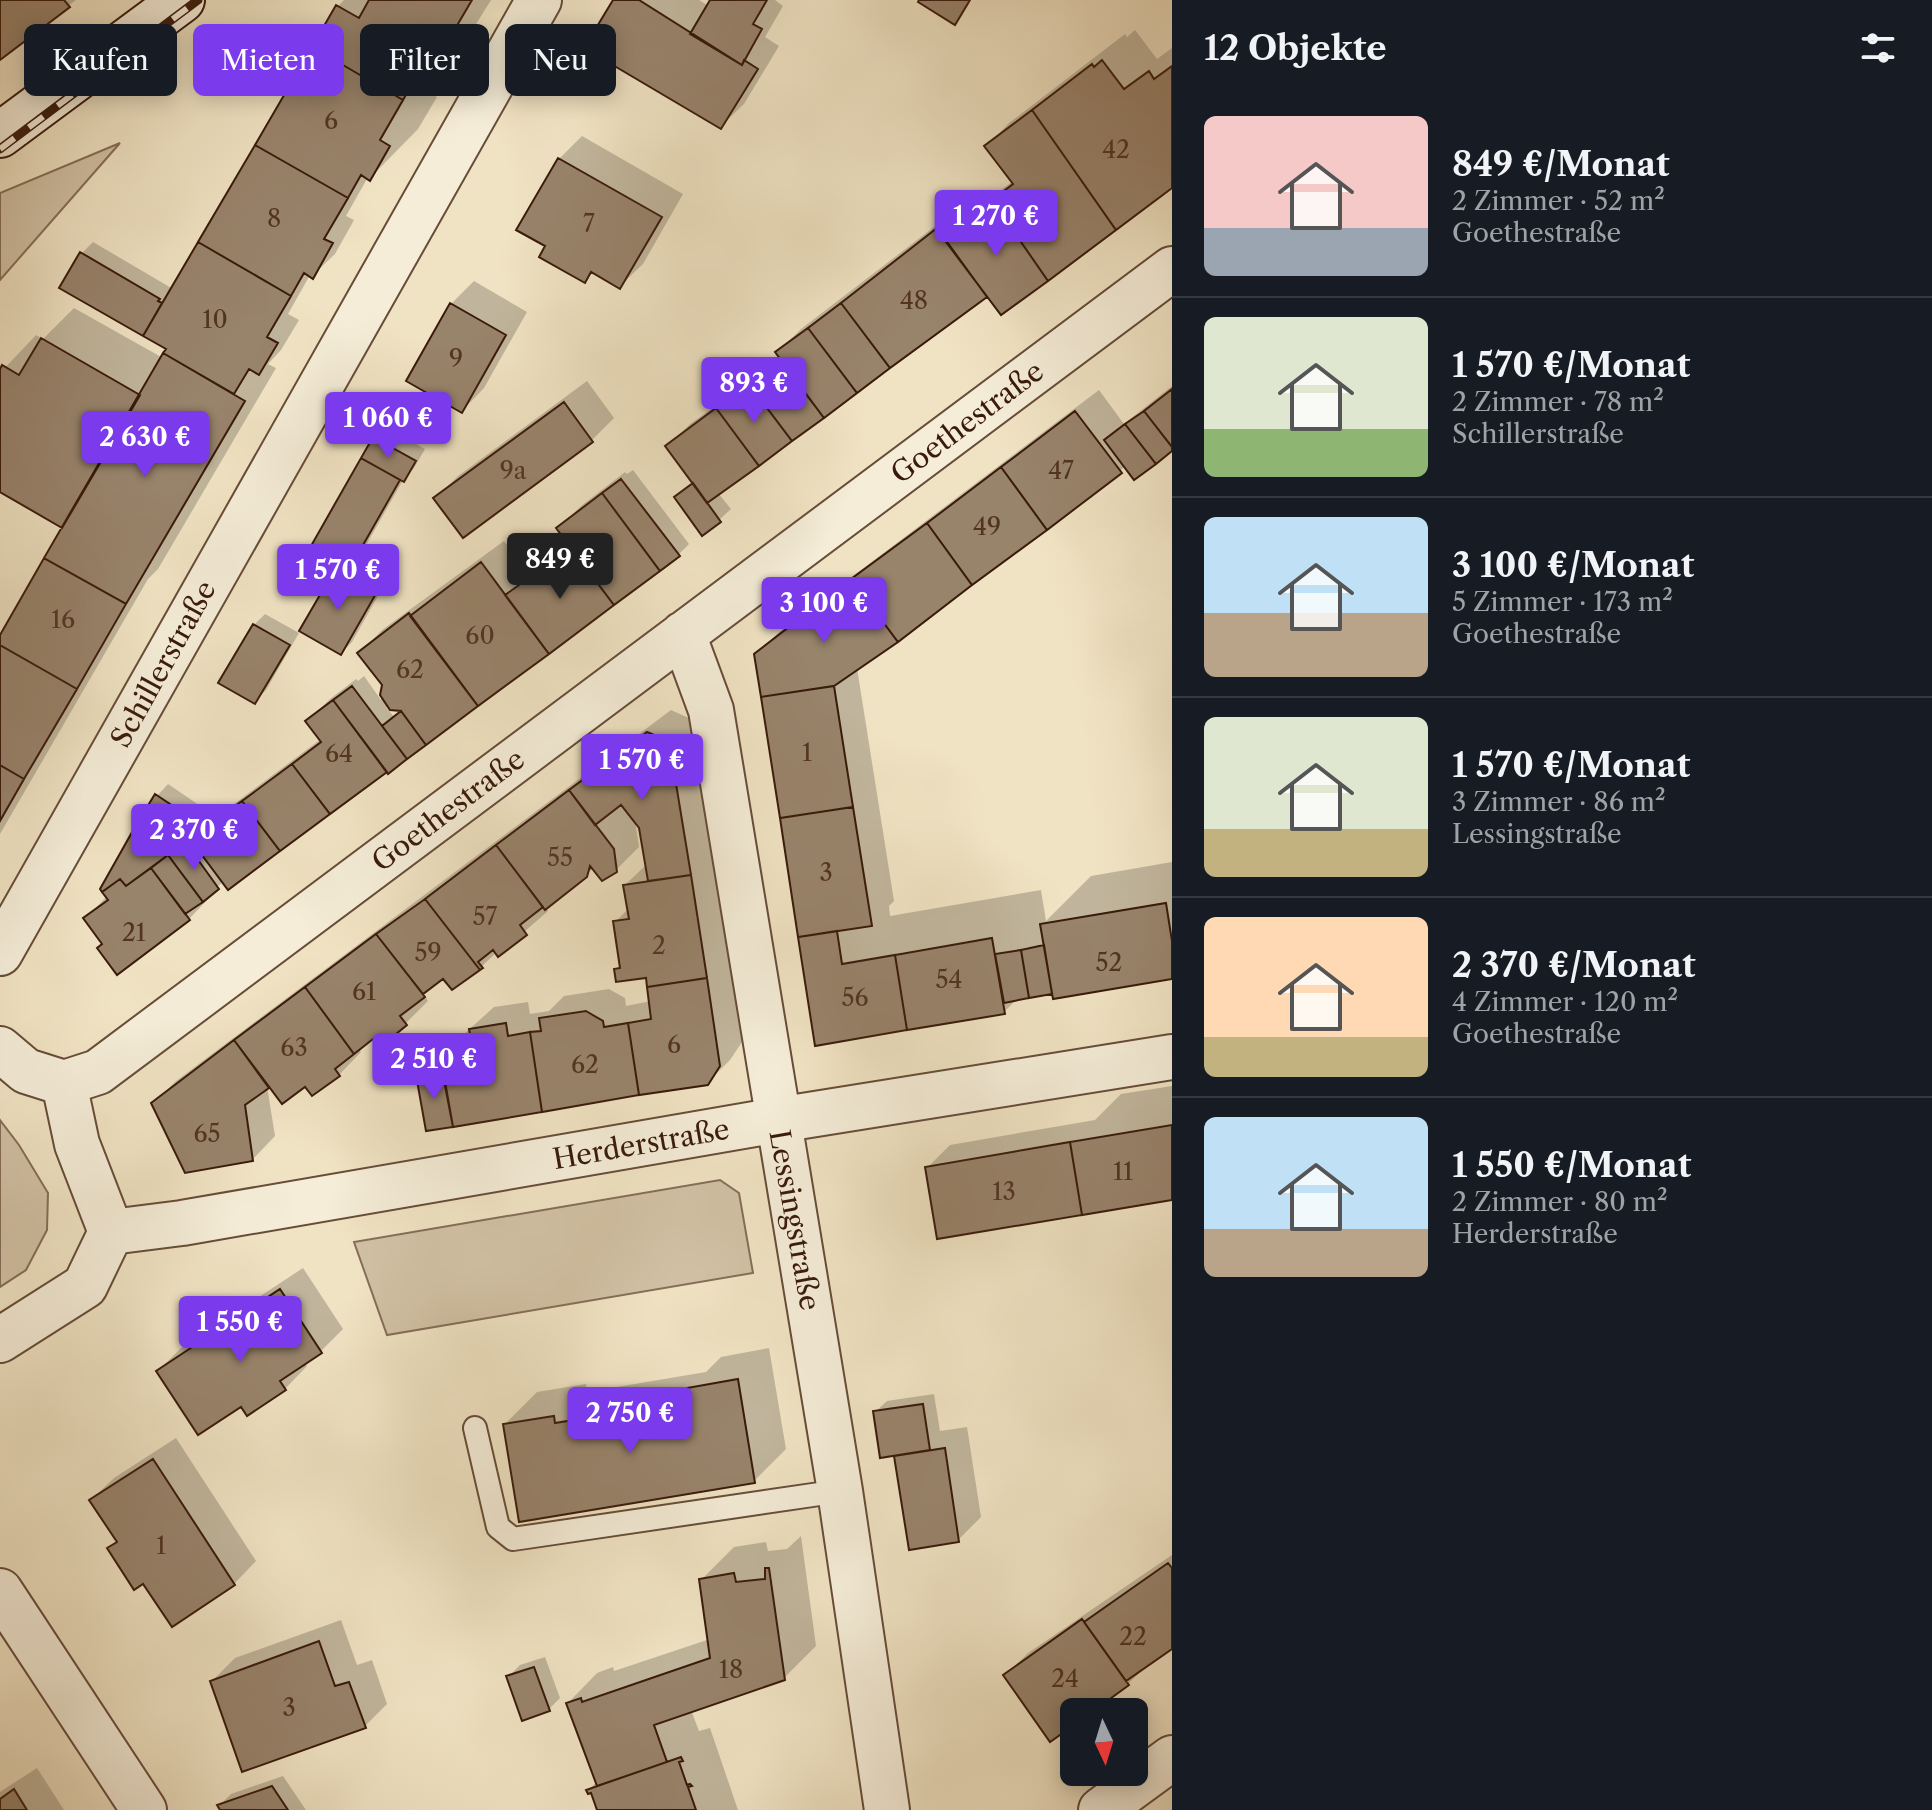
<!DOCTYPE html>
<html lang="de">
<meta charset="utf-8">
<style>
:root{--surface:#171b24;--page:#20242c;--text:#f1f3f6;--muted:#9ea1a6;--line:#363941;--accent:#7c3aed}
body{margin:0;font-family:"Libre Caslon Text",serif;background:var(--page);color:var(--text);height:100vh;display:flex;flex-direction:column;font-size:30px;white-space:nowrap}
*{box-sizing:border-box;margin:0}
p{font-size:26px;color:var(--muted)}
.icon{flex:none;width:44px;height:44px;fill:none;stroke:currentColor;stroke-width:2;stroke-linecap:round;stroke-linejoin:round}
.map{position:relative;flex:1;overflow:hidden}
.side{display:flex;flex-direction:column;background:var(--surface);width:760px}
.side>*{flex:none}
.guide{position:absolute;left:24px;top:24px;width:760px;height:72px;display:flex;gap:16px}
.needle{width:52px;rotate:176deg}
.controls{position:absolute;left:1060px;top:1698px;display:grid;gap:16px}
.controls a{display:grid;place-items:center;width:88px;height:88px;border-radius:12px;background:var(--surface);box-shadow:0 4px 20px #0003;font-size:40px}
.price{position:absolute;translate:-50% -68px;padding:0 18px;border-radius:8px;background:var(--accent);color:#fff;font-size:26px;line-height:52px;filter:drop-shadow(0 2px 4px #0008)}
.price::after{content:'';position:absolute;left:50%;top:48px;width:24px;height:18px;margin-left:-12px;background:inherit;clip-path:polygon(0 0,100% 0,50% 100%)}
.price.active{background:#222;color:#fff}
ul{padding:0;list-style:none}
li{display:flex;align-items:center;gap:24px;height:200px;padding:0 32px}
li+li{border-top:2px solid var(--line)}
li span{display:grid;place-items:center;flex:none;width:224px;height:160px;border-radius:12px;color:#555}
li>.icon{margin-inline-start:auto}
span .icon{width:96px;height:96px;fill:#fffc;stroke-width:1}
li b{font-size:34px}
h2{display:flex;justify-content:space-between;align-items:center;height:96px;padding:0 32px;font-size:34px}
.chip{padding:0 28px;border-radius:12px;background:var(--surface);box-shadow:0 4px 20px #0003;font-size:28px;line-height:72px}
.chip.active{background:var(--accent);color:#fff}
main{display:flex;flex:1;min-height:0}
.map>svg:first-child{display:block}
</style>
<main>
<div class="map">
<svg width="1172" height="1810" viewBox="0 0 1172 1810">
<rect width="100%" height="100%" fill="#f0e3c3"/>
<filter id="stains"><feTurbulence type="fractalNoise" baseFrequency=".0025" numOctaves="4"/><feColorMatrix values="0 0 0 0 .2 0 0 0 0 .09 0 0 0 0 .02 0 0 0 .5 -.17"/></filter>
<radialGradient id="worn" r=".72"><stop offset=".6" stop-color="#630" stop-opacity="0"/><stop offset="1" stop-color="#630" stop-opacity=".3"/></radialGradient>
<path fill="#d1c1a4" stroke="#856e58" stroke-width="2" d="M120 143 0 280V193Z
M0 1120 19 1145 48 1193 47 1230 26 1270 0 1287Z
M720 1180 739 1193 753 1273 387 1335 354 1242Z"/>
<path fill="#0003" fill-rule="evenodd" d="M0 0H76L0 57Z
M344 0H491L473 29 449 54 427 91 437 97 418 129 370 178 368 177 346 216 354 220 335 254 312 276 310 275 288 314 299 320 281 350 268 364 276 368 158 569 148 579 0 834V637L65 528 0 490V373L36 335 43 339 74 308 163 358 168 348 62 287 82 253 93 242 173 289 338 6Z
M615 0H699L709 6 713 0H775L783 6 765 37 779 46 744 104 721 126Z
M1135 30 1157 59 1172 48V186L987 294 718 493 731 509 719 520 676 498 694 482 668 446 690 424 782 358 778 352 801 329 960 207 966 217 1013 181 987 146 1009 123 1125 34 1127 37Z
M582 136 683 194 643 264 620 286 594 271 585 281 548 245 559 159Z
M474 281 527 312 484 388 462 411 451 304Z
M587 381 614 418 592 440 463 535 436 498 458 476Z
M1172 386V449L1126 466 857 668 894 901 889 906 890 916 1041 890 1046 921 1091 876 1172 862V977L1018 998 1004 1012 817 1043 756 655 779 632 1099 390 1124 424Z
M386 427 425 449 414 468 403 480 356 563 387 580 352 642 341 653 302 631 338 568 310 552 374 438Z
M633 470 689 544 678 555 388 771 224 881 209 894 211 896 189 919 104 943 86 918 107 896 157 796 168 784 196 803 210 822 321 739 308 721 330 699 356 679 358 681 364 676 381 700 384 684 360 653 382 630 504 541 528 573 570 544 559 528 581 506 625 472 627 474ZM386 707 403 710 394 717Z
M265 614 299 633 266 690 255 701 254 625Z
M671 710 691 719 742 1042 730 1060 707 1083 428 1129 418 1075 430 1064 443 1062 442 1054 494 1007 528 1002 530 1014 549 1011 564 996 609 989 625 998 626 1006 651 1001 648 975 616 970 622 964 615 922 629 908 625 885 647 864 641 827 635 820 639 847 616 870 594 868 545 907 548 911 499 954 497 952 481 967 444 976 438 980 424 995 428 1001 406 1023 380 1045 373 1036 358 1048 361 1052 339 1075 305 1084 266 1080 275 1136 253 1159 154 1103 176 1081Z
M1172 1086V1198L928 1167 950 1145 1095 1120 1121 1094Z
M303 1268 343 1329 321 1351 304 1362 307 1366 285 1389 241 1404 158 1371 181 1348Z
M769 1348 786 1449 754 1481 505 1424 537 1392 586 1384 587 1392 706 1372 721 1357Z
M934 1394 940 1431 967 1427 981 1517 958 1540 897 1457 901 1453 875 1412 887 1401Z
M176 1438 256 1561 234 1584 144 1581 110 1549 118 1541 91 1500 114 1478Z
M801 1536 816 1646 784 1678 691 1710 699 1731 710 1728 738 1810H599L592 1791 588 1790 598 1781 567 1704 597 1673 613 1667 614 1671 710 1639 701 1580 734 1547 766 1542 768 1551 787 1549Z
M1172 1555V1647L1150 1662 1128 1684 1089 1712H1074V1723L1005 1676 1028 1653Z
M341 1620 357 1665 372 1660 387 1704 365 1726 212 1681 235 1658Z
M545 1657 560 1698 549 1709 509 1676 520 1665Z
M37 1768 64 1810H0V1792Z
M283 1776 306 1810H223L220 1805 231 1794Z"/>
<path fill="#98836b" stroke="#391a0b" stroke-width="2" d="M0 0H64L70 7 0 60Z
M369 0H472L425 80 417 76 403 100 312 47 336 5 359 18Z
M613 0H639L742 65 744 60 758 69 721 129 584 48Z
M710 0H767L753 24 762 29 742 65 690 34Z
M919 0H970L955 25 918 2Z
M312 47 403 100 380 140 390 146 370 181 361 175 348 198 255 145Z
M1102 60 1124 89 1149 71 1154 79 1172 66V188L1116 230 1032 110 1092 64 1094 67Z
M1032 110 1116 230 1048 281 992 200 1013 184 984 146Z
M255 145 348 198 324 239 333 243 313 279 304 273 291 296 198 242Z
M558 158 662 217 620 289 591 272 585 283 539 257 545 246 516 230Z
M992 200 1048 281 1001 315 943 238Z
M937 228 987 297 890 368 841 303Z
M198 242 291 296 267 337 278 343 259 375 249 369 234 394 163 353 166 349 143 336Z
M80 252 160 299 158 301 162 303 143 336 59 288Z
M450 303 506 335 462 413 406 381Z
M841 303 890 368 857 393 808 328Z
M808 328 857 393 824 418 775 352Z
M41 338 140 395 62 528 0 492V369L2 365 19 375Z
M163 353 245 401 126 604 44 558Z
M780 360 824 418 792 441 748 383Z
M748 383 792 441 759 466 716 408Z
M1172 389V447L1144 411Z
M564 402 593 442 463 538 433 498Z
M716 408 759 466 707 503 665 446Z
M1075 411 1122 473 1047 530 1001 467Z
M1144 411 1172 447V451L1156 464 1125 424Z
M1125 424 1156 464 1134 480 1104 440Z
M373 437 416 461 404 482 361 458Z
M361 458 400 480 346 575 307 553Z
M1001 467 1047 530 972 585 927 523Z
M621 479 680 556 660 571 602 493Z
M693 483 721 522 702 536 674 497Z
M602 493 660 571 614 605 556 528Z
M927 523 972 585 898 642 851 579Z
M571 548 614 605 549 654 505 595Z
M44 558 126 604 77 689 0 645V635Z
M481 562 549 654 478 706 410 616Z
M335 569 377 592 341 655 299 631Z
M851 579 898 642 834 686 761 697 754 654Z
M409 613 478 706 426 745 401 711 390 710 380 695 382 685 357 653Z
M253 624 290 645 255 704 218 683Z
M0 645 77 689 24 779 0 765Z
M352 686 407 759 388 774 333 700Z
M834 686 853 807 780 818 761 697Z
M333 700 387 772 330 814 292 764 321 742 305 721Z
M401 711 426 745 407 759 382 726Z
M647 732 669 741 691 875 648 881 639 828 621 805 595 825 569 790Z
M292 764 330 814 280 851 242 801Z
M0 765 24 779 0 821Z
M569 790 614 849 617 872 602 881 590 866 587 877 545 910 496 845Z
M155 794 185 814 199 833 190 839 192 842 187 845 186 843 168 855 157 840 135 827Z
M242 801 280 851 228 890 190 839Z
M853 807 872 926 798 937 780 818Z
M135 827 157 840 168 855 126 886 120 879 102 892 100 889Z
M186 843 219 889 203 902 168 855Z
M496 845 543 907 520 925 527 935 498 957 493 950 478 962 483 968 480 970 425 899Z
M168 855 203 902 185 914 151 868Z
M151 868 190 920 117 975 97 948 102 944 83 918 108 900 102 892 120 879 126 886Z
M691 875 707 978 647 987 646 978 616 982 614 969 620 968 613 921 629 919 623 885Z
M425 899 480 970 452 990 443 979 423 994 376 934Z
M1166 903 1172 941V979L1053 999 1040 924Z
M837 931 842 964 895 955 907 1030 815 1046 798 937Z
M376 934 425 997 400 1016 407 1025 380 1047 373 1039 354 1054 305 987Z
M992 938 1005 1014 907 1030 895 955Z
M1044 945 1052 994 1029 998 1021 950Z
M1021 950 1029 998 1004 1003 995 954Z
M707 978 720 1066 708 1085 639 1095 628 1023 651 1019 647 987Z
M305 987 354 1054 335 1069 340 1076 312 1096 305 1087 282 1104 234 1040Z
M586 1011 603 1021 604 1027 628 1023 639 1095 542 1112 530 1032 541 1031 539 1018Z
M506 1023 508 1036 530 1032 542 1112 453 1127 440 1053 473 1049 469 1029Z
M234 1040 269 1088 245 1105 253 1161 185 1173 151 1103Z
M442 1070 453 1127 426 1131 416 1075Z
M1172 1125V1200L1082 1215 1070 1142Z
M1070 1142 1082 1215 937 1239 925 1167Z
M280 1289 322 1353 280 1381 286 1390 247 1416 241 1407 198 1435 156 1371Z
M738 1379 755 1483 519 1522 503 1424 554 1416 555 1423 689 1401 687 1388Z
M923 1404 930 1450 880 1458 873 1411Z
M945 1448 959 1542 909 1550 894 1456Z
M153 1459 235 1585 172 1627 143 1584 134 1590 107 1548 117 1542 89 1500Z
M1168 1563 1172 1568V1649L1126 1681 1084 1622Z
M765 1568H769L785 1680 654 1725 667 1762 597 1786 566 1703 581 1698 582 1702 710 1658 699 1579 734 1573 736 1582 765 1579Z
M1082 1619 1129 1685 1092 1712H1074V1725L1050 1742 1003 1675Z
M319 1641 335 1686 349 1682 366 1728 242 1772 210 1681Z
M534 1667 550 1711 522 1721 506 1676Z
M681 1757 683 1761 679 1762 687 1785 690 1784 692 1786 688 1787 696 1810H597L591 1793 588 1794 586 1790Z
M272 1786 288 1810H220L217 1805Z
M14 1789 27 1810H0V1799Z"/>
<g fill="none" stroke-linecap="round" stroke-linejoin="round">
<defs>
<path id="lane" d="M475 1428 498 1527 513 1539 840 1491"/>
<path id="street" d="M683 634 711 710 840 1491 887 1810
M0 953 539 0
M0 1049 26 1071 64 1083
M64 1083 98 1072 1172 269
M111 1232 182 1223 778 1120 1172 1057
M0 1340 85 1286 111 1232 77 1144 64 1083
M0 1591 144 1810
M1101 1810 1172 1758"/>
<path id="secondary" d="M0 135 182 0"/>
</defs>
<use href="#lane" stroke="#674c39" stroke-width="26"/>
<use href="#street" stroke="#674c39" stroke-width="48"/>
<use href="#secondary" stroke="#391a0b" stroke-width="48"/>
<use href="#lane" stroke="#f5edd8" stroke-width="22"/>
<use href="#street" stroke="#f5edd8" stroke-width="44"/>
<use href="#secondary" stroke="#f5edd8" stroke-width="44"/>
<defs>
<path id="rail" d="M0 149 198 0"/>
</defs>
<use href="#rail" stroke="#391a0b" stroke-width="9"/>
<use href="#rail" stroke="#f5edd8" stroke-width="6" stroke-dasharray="18" stroke-linecap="butt"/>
</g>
<g text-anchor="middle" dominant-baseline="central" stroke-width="8" stroke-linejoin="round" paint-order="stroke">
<g font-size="24" fill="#513423">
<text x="331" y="120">6</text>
<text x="1116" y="149">42</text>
<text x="274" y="218">8</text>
<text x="589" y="223">7</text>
<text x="914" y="300">48</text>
<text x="215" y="319">10</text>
<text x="456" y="358">9</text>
<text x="513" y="470">9a</text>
<text x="1061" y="470">47</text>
<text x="987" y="526">49</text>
<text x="63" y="619">16</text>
<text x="480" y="635">60</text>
<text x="410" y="669">62</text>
<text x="807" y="752">1</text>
<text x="339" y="753">64</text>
<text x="560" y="857">55</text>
<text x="826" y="872">3</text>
<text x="485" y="916">57</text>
<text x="134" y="932">21</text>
<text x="659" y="945">2</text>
<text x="428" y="952">59</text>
<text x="1109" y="962">52</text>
<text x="949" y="979">54</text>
<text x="364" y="991">61</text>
<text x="855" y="997">56</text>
<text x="674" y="1044">6</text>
<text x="294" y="1047">63</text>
<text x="585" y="1064">62</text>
<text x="207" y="1133">65</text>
<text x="1123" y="1171">11</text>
<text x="1004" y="1191">13</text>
<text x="161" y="1545">1</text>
<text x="1133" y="1636">22</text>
<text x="731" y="1669">18</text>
<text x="1065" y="1678">24</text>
<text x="289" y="1707">3</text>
</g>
<g font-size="28" fill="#391a0b" stroke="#f5edd8">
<text transform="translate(967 422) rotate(-37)">Goethestraße</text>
<text transform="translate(163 664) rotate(-61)">Schillerstraße</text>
<text transform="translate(448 810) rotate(-37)">Goethestraße</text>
<text transform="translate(641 1144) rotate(-10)">Herderstraße</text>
<text transform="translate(795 1220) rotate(80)">Lessingstraße</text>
</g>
</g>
<rect width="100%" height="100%" filter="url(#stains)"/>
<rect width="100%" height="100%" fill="url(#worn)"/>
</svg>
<div class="controls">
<a><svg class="needle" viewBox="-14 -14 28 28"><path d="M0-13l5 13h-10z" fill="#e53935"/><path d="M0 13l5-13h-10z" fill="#9ea1a6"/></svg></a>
</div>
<b class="price" style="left:996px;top:258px">1 270 €</b>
<b class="price" style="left:754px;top:425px">893 €</b>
<b class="price" style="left:388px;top:460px">1 060 €</b>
<b class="price" style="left:145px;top:479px">2 630 €</b>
<b class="price active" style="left:560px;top:601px">849 €</b>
<b class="price" style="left:338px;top:612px">1 570 €</b>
<b class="price" style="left:824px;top:645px">3 100 €</b>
<b class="price" style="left:642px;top:802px">1 570 €</b>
<b class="price" style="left:194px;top:872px">2 370 €</b>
<b class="price" style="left:434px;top:1101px">2 510 €</b>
<b class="price" style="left:240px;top:1364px">1 550 €</b>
<b class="price" style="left:630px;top:1455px">2 750 €</b>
<div class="guide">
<a class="chip">Kaufen</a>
<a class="chip active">Mieten</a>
<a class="chip">Filter</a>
<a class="chip">Neu</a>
</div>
</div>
<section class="side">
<h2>12 Objekte<svg class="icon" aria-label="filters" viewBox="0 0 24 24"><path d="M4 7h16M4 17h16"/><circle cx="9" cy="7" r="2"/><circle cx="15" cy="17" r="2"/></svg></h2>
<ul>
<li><span style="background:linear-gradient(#f6c9c9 70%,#9aa5b1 0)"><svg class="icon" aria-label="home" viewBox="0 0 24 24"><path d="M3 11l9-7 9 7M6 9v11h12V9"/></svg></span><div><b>849 €/Monat</b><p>2 Zimmer · 52 m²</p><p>Goethestraße</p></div></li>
<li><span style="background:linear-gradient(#dfe7d0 70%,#8fb573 0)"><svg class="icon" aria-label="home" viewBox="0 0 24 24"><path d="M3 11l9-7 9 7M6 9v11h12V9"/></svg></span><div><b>1 570 €/Monat</b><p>2 Zimmer · 78 m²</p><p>Schillerstraße</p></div></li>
<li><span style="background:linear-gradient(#bfe0f5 60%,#b9a48a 0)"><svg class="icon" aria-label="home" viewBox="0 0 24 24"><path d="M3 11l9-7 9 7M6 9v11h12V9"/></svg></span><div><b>3 100 €/Monat</b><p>5 Zimmer · 173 m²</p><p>Goethestraße</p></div></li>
<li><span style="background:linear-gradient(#dfe7d0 70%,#c2b280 0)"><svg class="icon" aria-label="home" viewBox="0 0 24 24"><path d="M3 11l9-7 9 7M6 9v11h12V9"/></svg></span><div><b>1 570 €/Monat</b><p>3 Zimmer · 86 m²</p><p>Lessingstraße</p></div></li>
<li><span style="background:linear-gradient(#ffd9b3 75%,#c2b280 0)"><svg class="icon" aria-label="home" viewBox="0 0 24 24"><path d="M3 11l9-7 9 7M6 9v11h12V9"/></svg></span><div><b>2 370 €/Monat</b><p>4 Zimmer · 120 m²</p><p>Goethestraße</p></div></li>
<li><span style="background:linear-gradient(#bfe0f5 70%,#b9a48a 0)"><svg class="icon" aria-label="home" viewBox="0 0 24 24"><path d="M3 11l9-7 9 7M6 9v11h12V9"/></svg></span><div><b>1 550 €/Monat</b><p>2 Zimmer · 80 m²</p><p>Herderstraße</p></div></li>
</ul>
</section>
</main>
